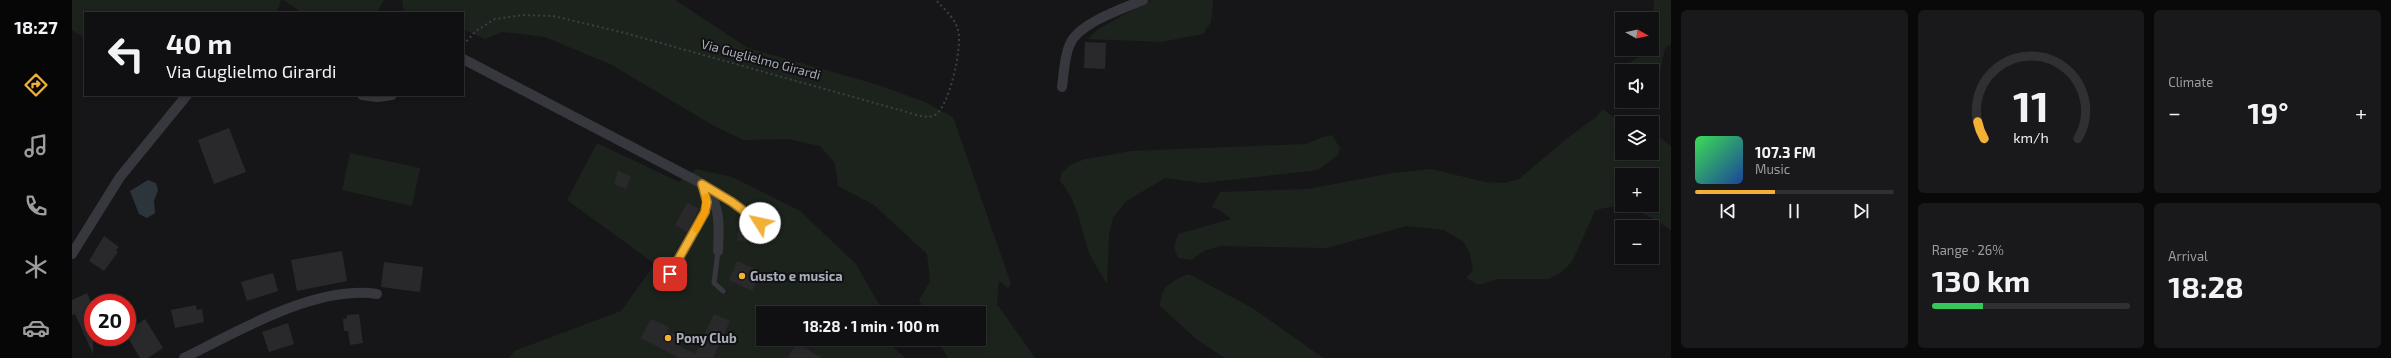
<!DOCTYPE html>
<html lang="en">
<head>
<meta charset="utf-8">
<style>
  :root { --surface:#101012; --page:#19191b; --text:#f1f3f6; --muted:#9c9d9f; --line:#303032; --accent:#f2b134 }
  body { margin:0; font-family:"Exo 2",sans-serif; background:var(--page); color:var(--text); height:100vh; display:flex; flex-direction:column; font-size:15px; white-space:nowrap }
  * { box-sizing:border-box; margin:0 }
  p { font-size:13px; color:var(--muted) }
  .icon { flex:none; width:22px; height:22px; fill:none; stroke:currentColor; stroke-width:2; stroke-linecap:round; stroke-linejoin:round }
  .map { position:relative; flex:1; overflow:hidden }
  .panel { display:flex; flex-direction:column; gap:10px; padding:10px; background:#09090a; width:720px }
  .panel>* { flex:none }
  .hud { position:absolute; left:12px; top:12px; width:380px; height:84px; border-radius:0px; box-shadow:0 2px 6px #0003,0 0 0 1px var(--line); background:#101012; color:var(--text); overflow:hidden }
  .needle { width:26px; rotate:98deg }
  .buttons { position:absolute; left:1543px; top:12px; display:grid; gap:8px }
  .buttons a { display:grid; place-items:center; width:44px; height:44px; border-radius:0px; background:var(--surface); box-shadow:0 2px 6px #0003,0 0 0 1px var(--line); font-size:20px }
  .speed { position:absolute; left:12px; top:294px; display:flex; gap:8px; font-size:20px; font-weight:700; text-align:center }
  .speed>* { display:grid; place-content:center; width:52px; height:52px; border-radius:50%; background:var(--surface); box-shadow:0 2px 6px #0003,0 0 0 1px var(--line); line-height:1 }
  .speed .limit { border:6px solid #d22; background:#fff; color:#111 }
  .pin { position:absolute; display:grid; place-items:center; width:34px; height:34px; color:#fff; margin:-17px; border-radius:8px; box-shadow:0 2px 6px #0006 }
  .me { position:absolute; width:44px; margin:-22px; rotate:305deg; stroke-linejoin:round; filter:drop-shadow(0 0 3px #0008) }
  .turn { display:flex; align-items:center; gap:14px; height:84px; padding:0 16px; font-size:18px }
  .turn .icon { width:52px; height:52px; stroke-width:2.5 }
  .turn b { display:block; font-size:28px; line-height:34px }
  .big { font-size:30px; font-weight:700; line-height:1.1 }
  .panel .card { flex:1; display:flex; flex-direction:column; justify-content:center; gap:6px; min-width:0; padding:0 14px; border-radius:6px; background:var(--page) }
  .panel .dial { align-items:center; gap:0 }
  .dial svg { height:104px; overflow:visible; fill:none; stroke:var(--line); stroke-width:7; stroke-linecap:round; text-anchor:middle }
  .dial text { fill:var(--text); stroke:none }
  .song { display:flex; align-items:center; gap:12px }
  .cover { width:48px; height:48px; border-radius:6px; background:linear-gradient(135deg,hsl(130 70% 55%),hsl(220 70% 35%)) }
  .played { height:4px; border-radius:2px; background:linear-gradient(90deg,var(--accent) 40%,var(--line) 40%) }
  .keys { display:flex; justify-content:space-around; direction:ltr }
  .heat { display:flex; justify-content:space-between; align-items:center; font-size:22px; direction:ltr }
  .charge { height:6px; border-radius:3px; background:linear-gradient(90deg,#34c759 26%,var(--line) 0) }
  .panel .tiles { flex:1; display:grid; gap:10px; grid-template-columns:repeat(3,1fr) }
  .card:first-child { grid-row:span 2 }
  .trip { position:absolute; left:684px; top:306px; width:230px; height:40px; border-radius:0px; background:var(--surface); box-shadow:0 2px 6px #0003,0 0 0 1px var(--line); font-weight:700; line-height:40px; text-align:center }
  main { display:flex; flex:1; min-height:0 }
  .menu { display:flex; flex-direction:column; width:72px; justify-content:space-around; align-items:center; background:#060607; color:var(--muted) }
  .menu .icon { width:28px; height:28px }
  .menu .active { color:var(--accent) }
  .menu b { font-size:18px; color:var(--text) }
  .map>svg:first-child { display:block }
  .green { fill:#1c231d; fill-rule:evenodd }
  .water { fill:#2c353c }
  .building { fill:#29292c }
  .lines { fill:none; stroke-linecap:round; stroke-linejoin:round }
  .path { stroke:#3d3f44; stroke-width:2; stroke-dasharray:2 3; stroke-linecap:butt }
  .lane { stroke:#37383d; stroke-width:5 }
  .street { stroke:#37383d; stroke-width:10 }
  .route-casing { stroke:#9d7322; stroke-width:10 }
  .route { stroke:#f2b134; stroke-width:7 }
  .slow { stroke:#f59e0b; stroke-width:7 }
  .poi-dot { fill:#f2b134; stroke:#111113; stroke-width:1.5 }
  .labels { text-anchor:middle; stroke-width:4; stroke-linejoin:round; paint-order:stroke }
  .street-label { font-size:13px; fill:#a8adb8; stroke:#111113 }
  .poi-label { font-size:13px; font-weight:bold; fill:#a8adb8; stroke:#111113; text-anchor:start }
</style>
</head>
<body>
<main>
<nav class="menu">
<b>18:27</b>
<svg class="icon active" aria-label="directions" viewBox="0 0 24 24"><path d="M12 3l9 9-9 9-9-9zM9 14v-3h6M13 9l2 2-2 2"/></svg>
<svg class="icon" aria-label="music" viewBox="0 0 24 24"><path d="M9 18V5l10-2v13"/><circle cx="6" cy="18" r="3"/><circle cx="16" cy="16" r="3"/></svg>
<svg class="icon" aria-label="phone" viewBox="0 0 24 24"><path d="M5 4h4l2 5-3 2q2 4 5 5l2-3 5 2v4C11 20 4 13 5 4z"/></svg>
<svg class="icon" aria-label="climate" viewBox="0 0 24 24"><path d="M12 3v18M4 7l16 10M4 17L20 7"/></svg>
<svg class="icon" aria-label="car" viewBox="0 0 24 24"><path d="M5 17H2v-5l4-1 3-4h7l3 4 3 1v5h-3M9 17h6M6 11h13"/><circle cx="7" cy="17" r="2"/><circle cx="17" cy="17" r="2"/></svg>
</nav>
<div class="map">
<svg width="1599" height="358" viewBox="0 0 1599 358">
  <rect width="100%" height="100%" fill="#161618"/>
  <path class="green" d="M0,0H209L205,13H13V38L0,30Z
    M211,0H312L304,13H231Z
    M330,0H603L676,48L803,84L853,102L881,117L939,284L936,288L927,281L925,304L963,358H876L864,339H907V313H853L847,300L858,281L855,254L802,205L766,186L763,163L748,146L716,139L672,140L642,126L540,65L473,37L431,32L413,39L391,29V13H332Z
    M1079,0H1141L1139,22L1131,34L1089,42L1016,39L1026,29Z
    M1582,0H1599V44L1593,48L1585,87L1580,92V71H1550V95L1544,87L1549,68L1572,54L1574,49H1580Z
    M1531,109L1550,124V153H1580V131L1599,146V230C1575,215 1553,199 1523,211L1500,262L1487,274L1476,279H1426L1406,285L1394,278L1401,270L1398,254L1392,242L1372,230L1335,226L1255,248L1148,246L1132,251L1119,260L1106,258L1102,248L1106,234L1159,219L1149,211L1140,207L1148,192L1236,189L1321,173L1359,169L1413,182L1433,183L1447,179L1493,140L1524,117ZM1550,175H1580V205H1550Z
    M1260,135L1268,148L1266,155L1246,170L1130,183L1093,178L1053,202L1041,218L1037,235L1035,284C1029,274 1021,263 1017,252C1009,228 1005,200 988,181L989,174L998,165L1013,159L1060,151L1234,144L1251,137Z
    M525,143L607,182L624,169L660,177L728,211L784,264L812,313H691V339H810L834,358H438L442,351L549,311L583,264L495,200Z
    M278,153L348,168L340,206L270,190Z
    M1117,274L1182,309L1251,358H1153L1124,339L1088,306C1089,285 1100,281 1117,274Z"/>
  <path class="water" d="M76,180L84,183L86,190L82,201L83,213L75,218L67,214L58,191Z"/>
  <path class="building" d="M1013,42L1034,43L1033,69L1012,68Z
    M157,128L174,172L142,184L126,140Z
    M546,171L559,176L554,189L542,184Z
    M615,203L627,209L615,232L603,225Z
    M668,221L679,223L675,242L665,240Z
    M32,236L47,247L44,250L46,252L32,271L17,261Z
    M270,251L275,281L225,291L219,260Z
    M665,261L683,269L679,278L685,281L680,291L657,280Z
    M312,262L351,267L348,292L309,287Z
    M201,273L206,291L175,301L169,282Z
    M15,293L21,306V354L3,314L0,315V300Z
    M124,305L125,310L130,309L132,322L103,328L99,310Z
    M287,314L291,343L278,345L276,331H272L271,319L275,318V315Z
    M642,314L658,321L641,358H607L569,338L579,319L597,327L595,331L610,338L607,346L623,354Z
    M73,319L91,348L76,358H68L55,336V331Z
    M216,323L222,344L197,352L190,332Z
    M724,343L750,358H716Z"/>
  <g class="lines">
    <path class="path" d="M391,45L404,31L423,19L451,15L481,16L553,33L824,109C834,111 851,119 861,116C877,111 891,45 886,30C883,18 872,9 864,0"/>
    <path class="lane" d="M636,188C653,197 692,222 702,237
      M646,251L642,283L651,291
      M597,274L633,212V192"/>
    <path class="street" d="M391,59L627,182C650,201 647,225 646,251
      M990,87C992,73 992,57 998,44C1007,23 1050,9 1071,0
      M290,95L305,97L320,95
      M0,254L48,177L115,95
      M112,358C166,331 244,285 305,294"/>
  </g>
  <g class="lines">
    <g class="route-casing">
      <path id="route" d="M598,274L633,212L635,202L630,184L660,202L688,223"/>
    </g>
    <use href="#route" class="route"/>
    <path class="slow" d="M624,229L633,212L634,197"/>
  </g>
  <g class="poi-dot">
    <circle cx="670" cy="276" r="4"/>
    <circle cx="596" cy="338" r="4"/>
  </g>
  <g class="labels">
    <g class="street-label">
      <text transform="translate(689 59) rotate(15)" y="5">Via Guglielmo Girardi</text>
    </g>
    <g class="poi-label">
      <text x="678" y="281">Gusto e musica</text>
      <text x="604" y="343">Pony Club</text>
    </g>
  </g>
</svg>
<div class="buttons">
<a><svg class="needle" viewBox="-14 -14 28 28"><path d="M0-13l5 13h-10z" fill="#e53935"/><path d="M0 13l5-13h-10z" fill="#9c9d9f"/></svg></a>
<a><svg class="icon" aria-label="sound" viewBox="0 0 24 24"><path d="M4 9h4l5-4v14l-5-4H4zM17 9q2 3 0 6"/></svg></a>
<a><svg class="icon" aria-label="layers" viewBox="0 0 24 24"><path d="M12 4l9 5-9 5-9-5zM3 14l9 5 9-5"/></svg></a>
<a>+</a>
<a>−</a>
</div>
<div class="speed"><div class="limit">20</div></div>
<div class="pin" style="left:598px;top:274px;background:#d93025"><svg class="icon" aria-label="arrive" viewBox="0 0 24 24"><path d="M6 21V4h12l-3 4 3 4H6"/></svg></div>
<svg class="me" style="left:688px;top:223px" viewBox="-20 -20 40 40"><circle r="19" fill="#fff"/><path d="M0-13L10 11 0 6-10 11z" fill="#f2b134"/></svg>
<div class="trip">18:28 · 1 min · 100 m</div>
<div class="hud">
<div class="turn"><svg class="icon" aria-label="left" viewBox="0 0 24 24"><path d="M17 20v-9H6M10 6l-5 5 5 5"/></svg><div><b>40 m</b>Via Guglielmo Girardi</div></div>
</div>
</div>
<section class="panel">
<div class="tiles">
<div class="card">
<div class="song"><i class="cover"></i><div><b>107.3 FM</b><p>Music</p></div></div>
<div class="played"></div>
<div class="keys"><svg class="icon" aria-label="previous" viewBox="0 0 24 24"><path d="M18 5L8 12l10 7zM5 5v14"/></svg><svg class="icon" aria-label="pause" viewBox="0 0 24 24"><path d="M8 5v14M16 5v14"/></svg><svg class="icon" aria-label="next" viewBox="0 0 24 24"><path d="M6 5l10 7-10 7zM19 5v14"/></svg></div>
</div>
<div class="card dial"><svg viewBox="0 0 100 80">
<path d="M14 69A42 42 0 1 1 86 69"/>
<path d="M14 69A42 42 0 0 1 9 56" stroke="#f2b134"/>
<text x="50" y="56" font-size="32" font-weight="700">11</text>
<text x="50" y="72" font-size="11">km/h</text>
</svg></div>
<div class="card"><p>Climate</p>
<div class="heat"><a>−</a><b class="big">19°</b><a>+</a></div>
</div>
<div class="card"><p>Range · 26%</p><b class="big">130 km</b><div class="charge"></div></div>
<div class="card"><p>Arrival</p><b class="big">18:28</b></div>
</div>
</section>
</main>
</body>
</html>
